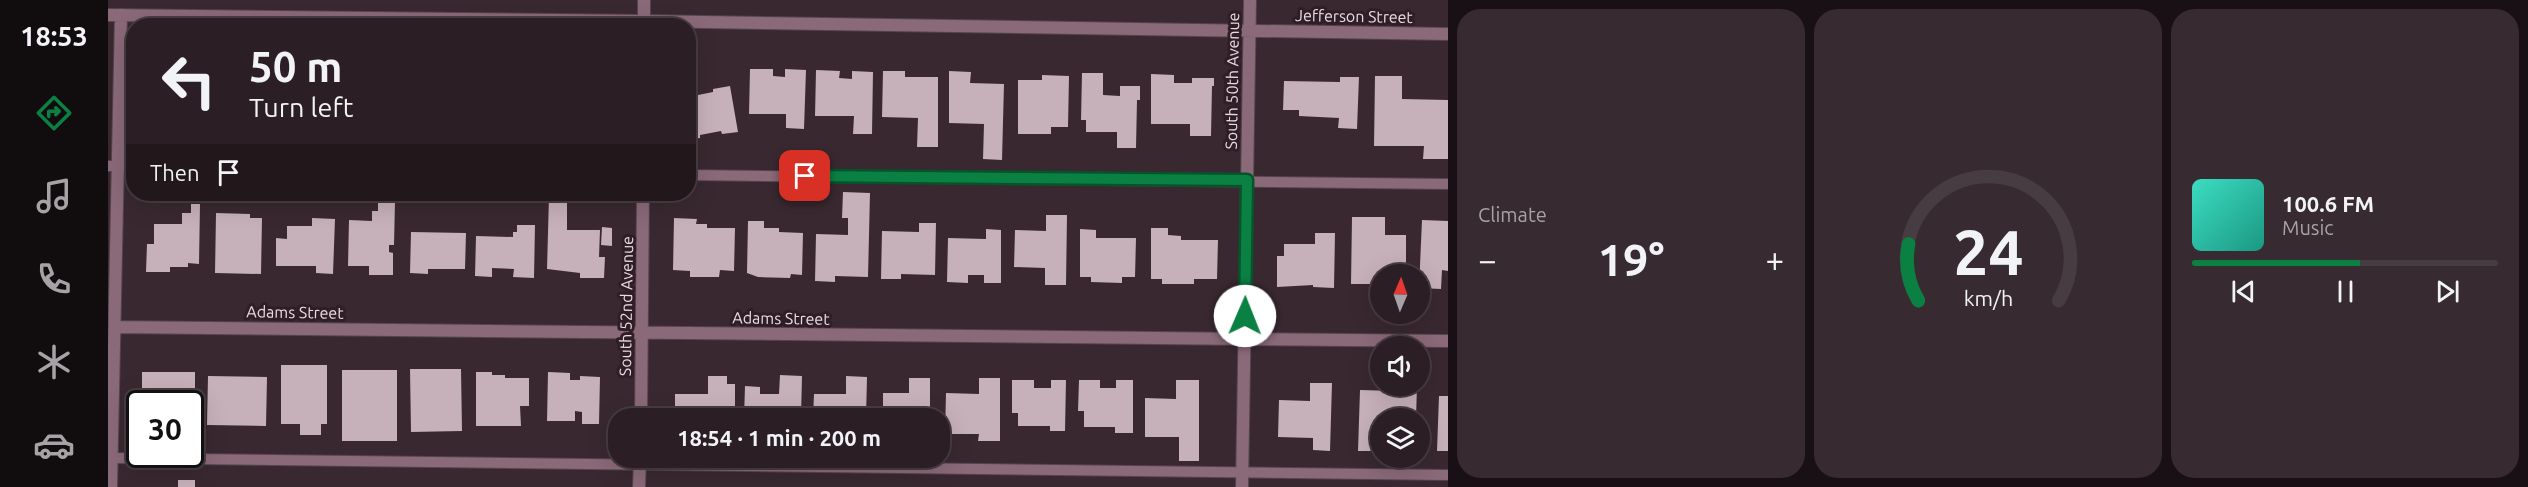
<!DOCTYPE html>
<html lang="en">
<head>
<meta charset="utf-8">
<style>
  :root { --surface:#2b1e24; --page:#372b31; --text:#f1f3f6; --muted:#a6a2a6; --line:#473c41; --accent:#0b8043 }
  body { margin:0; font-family:Ubuntu,sans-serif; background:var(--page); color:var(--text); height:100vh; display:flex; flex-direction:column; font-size:22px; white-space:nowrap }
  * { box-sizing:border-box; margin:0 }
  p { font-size:20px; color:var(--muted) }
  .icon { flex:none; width:33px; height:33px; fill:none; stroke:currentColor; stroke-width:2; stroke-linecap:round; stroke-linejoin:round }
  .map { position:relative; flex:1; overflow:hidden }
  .sheet { display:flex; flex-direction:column; gap:9px; padding:9px; background:#181014; width:1080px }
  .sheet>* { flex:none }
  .hud { position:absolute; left:18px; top:18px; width:570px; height:183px; border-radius:24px; box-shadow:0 6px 24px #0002,0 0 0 2px var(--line); background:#2b1e24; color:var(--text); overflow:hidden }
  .needle { width:39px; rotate:2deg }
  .buttons { position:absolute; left:1262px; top:264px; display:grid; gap:12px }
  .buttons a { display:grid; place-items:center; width:60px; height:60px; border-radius:50%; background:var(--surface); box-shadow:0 6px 24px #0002,0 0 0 2px var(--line); font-size:30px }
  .speed { position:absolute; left:18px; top:390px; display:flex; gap:12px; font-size:30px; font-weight:700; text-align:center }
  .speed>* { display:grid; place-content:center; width:78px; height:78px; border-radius:50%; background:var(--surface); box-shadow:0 6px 24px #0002,0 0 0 2px var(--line); line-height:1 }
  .speed .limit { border:3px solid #111; border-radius:9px; background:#fff; color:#111 }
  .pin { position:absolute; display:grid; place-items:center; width:51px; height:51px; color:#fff; margin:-26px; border-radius:12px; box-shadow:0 3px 9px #0006 }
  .me { position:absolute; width:66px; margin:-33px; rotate:1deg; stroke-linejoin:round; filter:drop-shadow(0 0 4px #0008) }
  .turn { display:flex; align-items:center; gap:21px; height:126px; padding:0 24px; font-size:27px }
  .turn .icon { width:78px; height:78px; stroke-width:2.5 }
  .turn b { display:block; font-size:42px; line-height:51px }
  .then { display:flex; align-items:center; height:57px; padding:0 24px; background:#0003; gap:12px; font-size:22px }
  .big { font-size:45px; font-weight:600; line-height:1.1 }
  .sheet .widget { flex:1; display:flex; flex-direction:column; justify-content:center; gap:9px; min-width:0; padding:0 21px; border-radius:24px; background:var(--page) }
  .sheet .dial { align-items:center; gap:0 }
  .dial svg { height:156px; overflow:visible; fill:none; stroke:var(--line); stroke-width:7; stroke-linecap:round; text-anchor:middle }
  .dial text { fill:var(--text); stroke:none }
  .song { display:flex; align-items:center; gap:18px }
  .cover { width:72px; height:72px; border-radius:9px; background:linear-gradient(135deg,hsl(170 70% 55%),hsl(170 70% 35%)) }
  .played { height:6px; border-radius:3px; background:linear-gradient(90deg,var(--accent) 55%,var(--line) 55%) }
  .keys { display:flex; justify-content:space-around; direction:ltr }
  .heat { display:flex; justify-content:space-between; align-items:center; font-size:33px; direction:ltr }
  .sheet .tiles { flex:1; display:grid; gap:9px; grid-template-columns:repeat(3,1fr) }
  .trip { position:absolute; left:500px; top:408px; width:342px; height:60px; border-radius:24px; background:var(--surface); box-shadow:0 6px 24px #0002,0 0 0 2px var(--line); font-weight:600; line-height:60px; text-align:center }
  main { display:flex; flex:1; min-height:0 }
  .menu { display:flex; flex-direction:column; width:108px; justify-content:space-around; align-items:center; background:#110c0e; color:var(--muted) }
  .menu .icon { width:42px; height:42px }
  .menu .selected { color:var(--accent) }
  .menu b { font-size:27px; color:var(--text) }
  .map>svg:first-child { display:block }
  .building { fill:#c6b0ba }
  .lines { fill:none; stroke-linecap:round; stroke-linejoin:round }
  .lane-casing { stroke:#55454c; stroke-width:12 }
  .street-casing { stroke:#55454c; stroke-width:14 }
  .lane { stroke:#8a6979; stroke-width:10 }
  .street { stroke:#8a6979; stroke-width:12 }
  .route-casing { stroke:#07532c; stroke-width:15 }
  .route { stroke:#0b8043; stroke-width:10 }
  .labels { text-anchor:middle; stroke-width:6; stroke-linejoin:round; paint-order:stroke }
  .street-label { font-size:16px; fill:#e8dce1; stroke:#2f1e26 }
</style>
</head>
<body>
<main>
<nav class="menu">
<b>18:53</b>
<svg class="icon selected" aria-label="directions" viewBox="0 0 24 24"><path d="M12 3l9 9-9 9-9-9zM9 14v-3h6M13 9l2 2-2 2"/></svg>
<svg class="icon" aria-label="music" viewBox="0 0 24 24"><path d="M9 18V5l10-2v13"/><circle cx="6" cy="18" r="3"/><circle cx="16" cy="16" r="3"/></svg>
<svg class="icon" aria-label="phone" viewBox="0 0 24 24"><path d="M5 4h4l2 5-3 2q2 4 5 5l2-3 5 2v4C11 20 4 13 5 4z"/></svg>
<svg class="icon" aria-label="climate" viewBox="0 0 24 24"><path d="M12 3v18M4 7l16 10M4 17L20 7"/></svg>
<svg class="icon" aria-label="car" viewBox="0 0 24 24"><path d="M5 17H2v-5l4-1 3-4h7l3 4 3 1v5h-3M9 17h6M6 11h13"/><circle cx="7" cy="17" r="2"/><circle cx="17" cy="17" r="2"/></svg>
</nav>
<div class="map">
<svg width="1340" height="487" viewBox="0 0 1340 487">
  <rect width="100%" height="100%" fill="#392830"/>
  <path class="building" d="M642,69H665V76L677,77V69L698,70L696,129L678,128V114H641Z
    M708,70L732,71L731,78L744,79V71L765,72L764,134H745L746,116H707Z
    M775,71H797V77H830V147H809L810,118L774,117Z
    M841,71L863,72L862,83L896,84L894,160L875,159L876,124L841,123Z
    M974,73H995V95L1012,96V86H1032V100H1029L1028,148H1009V132H978V120H973Z
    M1043,74L1066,75V83H1084V78H1106V86H1104L1103,136H1082V124H1043Z
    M934,75L961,76L960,127H943V134H910V80H934Z
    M1267,76H1294V99L1340,100V159H1315L1316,146H1266Z
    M1232,77H1251L1249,129L1230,128L1231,118L1191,116V110H1175L1176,81L1232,82Z
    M580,79L585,96L605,92V89L622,86L630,132L614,134L613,131L592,135V138L580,140Z
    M735,192L762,193L760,277L727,276V282L707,281L708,234L740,235V218H734Z
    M441,196L459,197V230H492L491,257H497L496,278H472V273L439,269Z
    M270,200L287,201L286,245H281V252L285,253V275H261V266H240L241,220L264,221V211H270Z
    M83,204H92L91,264L80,263V267H62V272H38L39,244H46V224H74V213H83Z
    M108,213L142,214V218H154L153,274L107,273Z
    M938,215H959L958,285H937V268L906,267L907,230L938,231Z
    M1244,217H1277V235H1298V274H1272V284H1243Z
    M204,218L227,219L225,274L208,273V266H168V238L179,239V226H204Z
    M566,218L589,219L588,224H599V228H627L626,271L612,270L611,277H582V271L565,270Z
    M1314,220L1340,221V271L1334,270L1333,289L1311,288Z
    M640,221H656V228H671V232L695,233L694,275L683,274L682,278L650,277L639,273Z
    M811,223H828L827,275L793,274V279H773L774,231L811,232Z
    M409,225H427L426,278L405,277L406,269L384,268V277L367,276L368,236L405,237V232H409Z
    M494,227L504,228V246L493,245Z
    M1043,228H1060V235L1073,236V240H1110L1109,279H1086V284H1054V279H1043Z
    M878,229L893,230V283H876V275H860V283L839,282L840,238L878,239Z
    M972,229L988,230V238H1028L1027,277H1014V283L983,282V277H972Z
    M303,232L358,233L357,269H320V274L302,273Z
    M1207,233H1227L1226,288L1205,287V285L1169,287V256H1176V244H1207Z
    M173,365H219V424H213V435H192V424H173Z
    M302,369H353L354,431L303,432Z
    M234,370H289V441H234Z
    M34,372H87V430H82V404H34Z
    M368,372H384V375H397V378H421V406H412L413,426H368Z
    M440,372L462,373V380H472V376L492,377L491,424H474V412L467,411V421H439Z
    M672,375L694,376L693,418H636L637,386L652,387V394H671Z
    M100,376L159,377L158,426L99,425Z
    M600,376H619V384H627V407H619V418H567V394H600Z
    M738,376L759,377L758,418H705L706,394H738Z
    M801,378H822V418H775V393H801Z
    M871,378H892V441H870L871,434H837L838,393L871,394Z
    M904,380H926V388H943V380H958L957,431H942V426H910V413H904Z
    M971,380H992V388H1008V380H1025V433H1007V427H976V411H970Z
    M1068,380H1091V461H1071V437H1037V398L1068,399Z
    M1202,383H1224L1222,451L1205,450V438L1170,437L1171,400L1202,401Z
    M1288,386H1309L1308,418H1272L1269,451H1250L1252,390L1287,391Z
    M1331,396H1340V451H1329Z
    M70,480H87V487H70Z"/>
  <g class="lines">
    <g class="lane-casing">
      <path id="lane" d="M0,166H26
        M580,175L1340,184
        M4,458L1340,475"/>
    </g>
    <g class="street-casing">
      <path id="street" d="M0,15L536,21L1340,34
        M536,26V0
        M7,327L1340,341
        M533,418L535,194
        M3,487L13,15
        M531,487L532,458
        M1134,487L1142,0"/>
    </g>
    <use href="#lane" class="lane"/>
    <use href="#street" class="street"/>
  </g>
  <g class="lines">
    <g class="route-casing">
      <path id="route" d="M697,176L1139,180L1137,316"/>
    </g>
    <use href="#route" class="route"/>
  </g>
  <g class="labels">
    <g class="street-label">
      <text transform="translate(1246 16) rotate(1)" y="6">Jefferson Street</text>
      <text transform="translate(1124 81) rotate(-89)" y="6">South 50th Avenue</text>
      <text transform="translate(518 306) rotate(-89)" y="6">South 52nd Avenue</text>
      <text transform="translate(187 312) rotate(1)" y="6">Adams Street</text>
      <text transform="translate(673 318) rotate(1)" y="6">Adams Street</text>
    </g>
  </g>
</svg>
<div class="buttons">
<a><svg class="needle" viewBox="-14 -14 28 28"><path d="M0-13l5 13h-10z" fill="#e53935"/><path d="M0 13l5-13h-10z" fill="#a6a2a6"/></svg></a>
<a><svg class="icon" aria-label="sound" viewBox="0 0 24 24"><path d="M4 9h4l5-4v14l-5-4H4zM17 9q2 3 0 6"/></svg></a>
<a><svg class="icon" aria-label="layers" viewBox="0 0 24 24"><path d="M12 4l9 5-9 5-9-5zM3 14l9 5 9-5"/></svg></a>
</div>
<div class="speed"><div class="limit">30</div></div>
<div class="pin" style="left:697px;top:176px;background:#d93025"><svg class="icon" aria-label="arrive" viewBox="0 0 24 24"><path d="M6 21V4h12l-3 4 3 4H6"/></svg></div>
<svg class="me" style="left:1137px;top:316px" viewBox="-20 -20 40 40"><circle r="19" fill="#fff"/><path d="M0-13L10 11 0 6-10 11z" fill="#0b8043"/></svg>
<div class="trip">18:54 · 1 min · 200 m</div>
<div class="hud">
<div class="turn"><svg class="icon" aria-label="left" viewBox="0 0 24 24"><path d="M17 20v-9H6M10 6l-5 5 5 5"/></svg><div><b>50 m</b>Turn left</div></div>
<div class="then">Then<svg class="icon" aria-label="arrive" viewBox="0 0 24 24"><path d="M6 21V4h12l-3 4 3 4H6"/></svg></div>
</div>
</div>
<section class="sheet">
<div class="tiles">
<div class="widget"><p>Climate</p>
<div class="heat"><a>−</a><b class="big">19°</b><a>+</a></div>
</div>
<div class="widget dial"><svg viewBox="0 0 100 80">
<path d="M14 69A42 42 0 1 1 86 69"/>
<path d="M14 69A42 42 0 0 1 9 40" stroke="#0b8043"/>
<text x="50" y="56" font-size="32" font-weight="700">24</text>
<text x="50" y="72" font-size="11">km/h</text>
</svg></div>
<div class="widget">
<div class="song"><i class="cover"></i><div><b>100.6 FM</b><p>Music</p></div></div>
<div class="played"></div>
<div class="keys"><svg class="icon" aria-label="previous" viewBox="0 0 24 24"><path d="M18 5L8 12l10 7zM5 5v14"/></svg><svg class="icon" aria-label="pause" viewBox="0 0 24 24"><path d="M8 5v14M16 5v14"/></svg><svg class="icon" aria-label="next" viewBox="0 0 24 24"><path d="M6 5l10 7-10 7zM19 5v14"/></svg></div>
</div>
</div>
</section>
</main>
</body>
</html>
